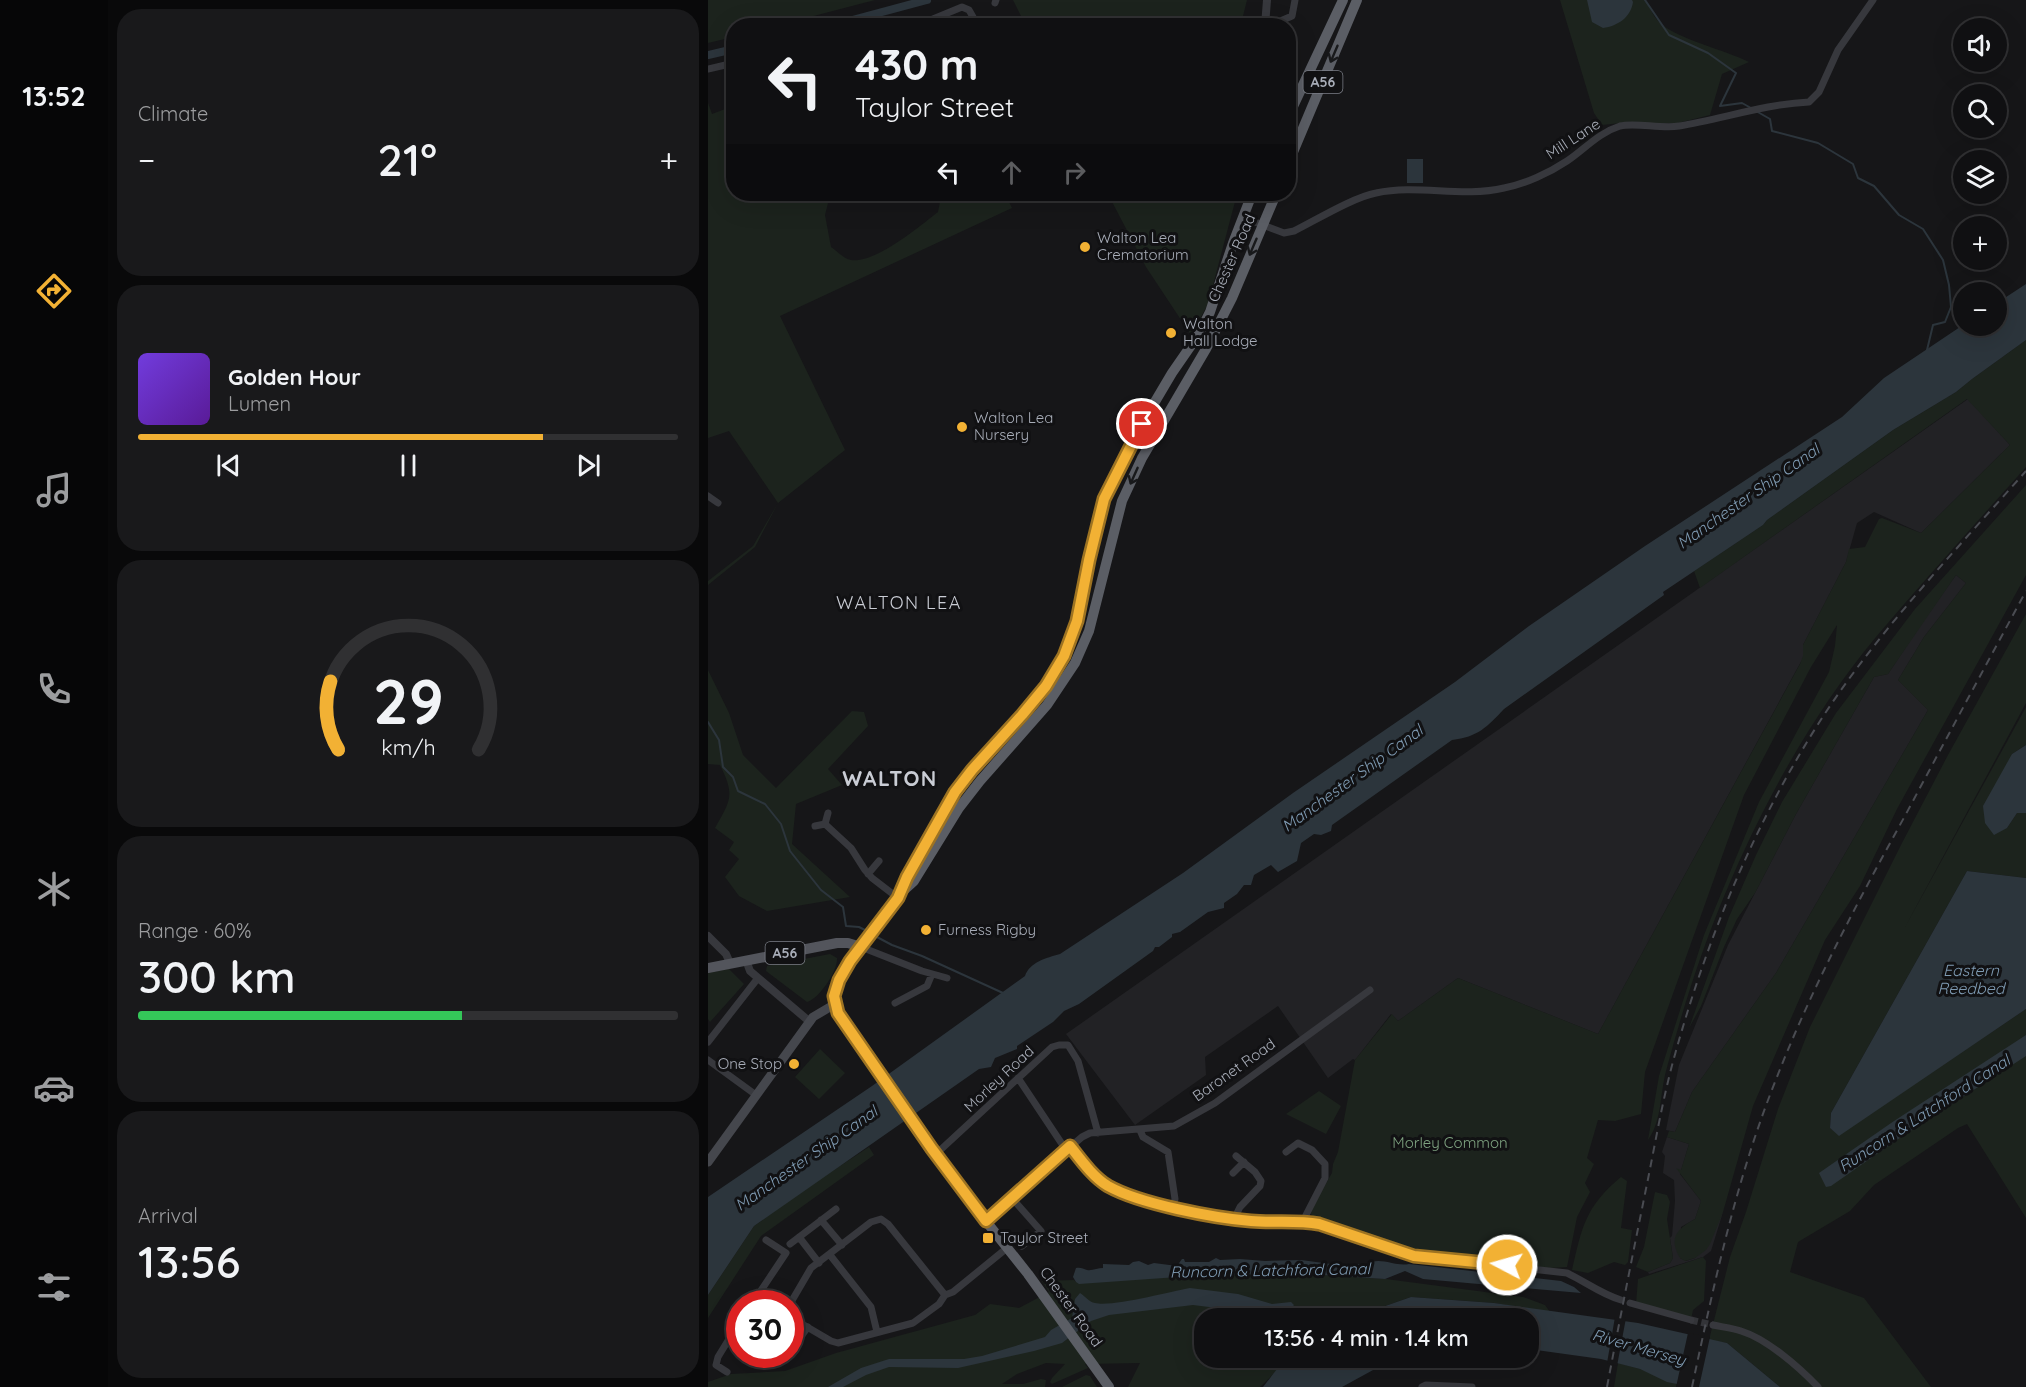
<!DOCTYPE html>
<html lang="en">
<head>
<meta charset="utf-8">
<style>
  :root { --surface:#101012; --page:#19191b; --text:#f1f3f6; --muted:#9c9d9f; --line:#303032; --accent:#f2b134 }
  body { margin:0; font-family:Quicksand,sans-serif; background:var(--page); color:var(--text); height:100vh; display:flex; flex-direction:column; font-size:22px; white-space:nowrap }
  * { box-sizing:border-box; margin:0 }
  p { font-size:20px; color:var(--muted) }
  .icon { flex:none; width:33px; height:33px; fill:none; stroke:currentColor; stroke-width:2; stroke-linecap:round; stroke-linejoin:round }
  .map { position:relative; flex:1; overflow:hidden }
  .details { display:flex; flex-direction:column; gap:9px; padding:9px; background:#09090a; width:600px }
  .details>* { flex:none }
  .guide { position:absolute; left:18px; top:18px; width:570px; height:183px; border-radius:24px; box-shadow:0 6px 24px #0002,0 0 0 2px var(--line); background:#101012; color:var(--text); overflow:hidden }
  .fabs { position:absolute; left:1245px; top:18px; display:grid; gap:12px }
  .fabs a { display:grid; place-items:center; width:54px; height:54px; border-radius:50%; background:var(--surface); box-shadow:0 6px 24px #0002,0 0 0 2px var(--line); font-size:30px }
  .speed { position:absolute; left:18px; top:1290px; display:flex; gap:12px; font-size:30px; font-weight:700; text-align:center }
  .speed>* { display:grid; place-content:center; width:78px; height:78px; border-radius:50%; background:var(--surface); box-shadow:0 6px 24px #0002,0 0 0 2px var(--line); line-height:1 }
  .speed .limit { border:9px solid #d22; background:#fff; color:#111 }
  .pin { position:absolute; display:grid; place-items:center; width:51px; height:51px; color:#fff; margin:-26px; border:3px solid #fff; border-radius:50%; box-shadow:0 2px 6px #0007 }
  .me { position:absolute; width:66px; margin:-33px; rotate:276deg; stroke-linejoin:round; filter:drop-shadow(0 0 4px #0008) }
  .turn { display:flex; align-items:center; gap:21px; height:126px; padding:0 30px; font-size:27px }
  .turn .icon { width:78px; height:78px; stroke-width:2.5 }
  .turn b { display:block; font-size:42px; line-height:51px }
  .lanes { display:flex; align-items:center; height:57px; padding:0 30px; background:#0003; justify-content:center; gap:30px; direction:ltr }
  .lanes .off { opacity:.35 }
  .big { font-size:45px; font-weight:600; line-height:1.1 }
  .details .tile { flex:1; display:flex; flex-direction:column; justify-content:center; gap:9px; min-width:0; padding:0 21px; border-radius:24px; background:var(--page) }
  .details .dial { align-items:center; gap:0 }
  .dial svg { height:156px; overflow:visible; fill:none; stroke:var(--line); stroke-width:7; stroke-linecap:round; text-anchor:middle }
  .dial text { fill:var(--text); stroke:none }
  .song { display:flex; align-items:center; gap:18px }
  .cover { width:72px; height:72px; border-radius:9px; background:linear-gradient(135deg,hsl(260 70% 55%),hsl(270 70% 35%)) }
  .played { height:6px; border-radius:3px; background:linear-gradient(90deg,var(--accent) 75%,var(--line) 75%) }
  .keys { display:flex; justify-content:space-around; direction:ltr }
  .heat { display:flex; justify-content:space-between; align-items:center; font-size:33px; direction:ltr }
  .charge { height:9px; border-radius:4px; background:linear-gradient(90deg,#34c759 60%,var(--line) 0) }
  .trip { position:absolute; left:486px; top:1308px; width:345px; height:60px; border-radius:24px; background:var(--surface); box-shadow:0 6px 24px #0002,0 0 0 2px var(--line); font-weight:600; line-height:60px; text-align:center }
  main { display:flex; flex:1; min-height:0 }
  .tab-bar { display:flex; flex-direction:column; width:108px; justify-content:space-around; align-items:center; background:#060607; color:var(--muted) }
  .tab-bar .icon { width:42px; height:42px }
  .tab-bar .active { color:var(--accent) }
  .tab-bar b { font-size:27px; color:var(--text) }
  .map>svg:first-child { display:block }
  .built { fill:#222225 }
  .green { fill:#1c231d }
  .water { fill:#2c353c }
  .pier { fill:#161618 }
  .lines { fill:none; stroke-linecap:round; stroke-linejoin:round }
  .stream { stroke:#2c353c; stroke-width:2 }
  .canal { stroke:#2c353c; stroke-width:8 }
  .minor-tunnel { stroke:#333438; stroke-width:7; stroke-dasharray:7 3.5; stroke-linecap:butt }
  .minor { stroke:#37383d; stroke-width:7 }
  .tertiary { stroke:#37383d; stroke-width:8 }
  .secondary { stroke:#45474d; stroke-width:9 }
  .primary { stroke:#53555c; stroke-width:10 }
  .trunk { stroke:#5b5e65; stroke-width:10 }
  .rail { stroke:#4a4c52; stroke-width:2; stroke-dasharray:8 6; stroke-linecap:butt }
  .oneway { stroke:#18191b }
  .route-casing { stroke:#9d7322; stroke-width:15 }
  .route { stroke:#f2b134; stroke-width:10 }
  .poi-dot { fill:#f2b134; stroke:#111113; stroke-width:2 }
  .labels { text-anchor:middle; stroke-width:6; stroke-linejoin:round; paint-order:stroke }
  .shield { fill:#111113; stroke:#7b7e86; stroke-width:1.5 }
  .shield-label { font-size:14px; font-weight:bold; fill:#a8adb8 }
  .street-label { font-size:15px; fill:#a8adb8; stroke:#111113 }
  .poi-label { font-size:15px; fill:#a8adb8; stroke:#111113; text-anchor:start }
  .park-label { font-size:15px; fill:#7fa381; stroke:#111113 }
  .water-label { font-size:16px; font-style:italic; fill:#7f9bb3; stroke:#111113 }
  .quarter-label { font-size:18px; letter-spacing:1.5px; fill:#c9ccd4; stroke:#111113 }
  .district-label { font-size:21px; font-weight:bold; letter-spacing:1.5px; fill:#c9ccd4; stroke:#111113 }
</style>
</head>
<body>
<main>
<nav class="tab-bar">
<b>13:52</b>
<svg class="icon active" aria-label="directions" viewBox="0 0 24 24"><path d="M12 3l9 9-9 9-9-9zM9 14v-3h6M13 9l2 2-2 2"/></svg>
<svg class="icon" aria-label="music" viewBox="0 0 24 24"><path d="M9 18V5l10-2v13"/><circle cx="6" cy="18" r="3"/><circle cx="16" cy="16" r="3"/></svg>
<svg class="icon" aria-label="phone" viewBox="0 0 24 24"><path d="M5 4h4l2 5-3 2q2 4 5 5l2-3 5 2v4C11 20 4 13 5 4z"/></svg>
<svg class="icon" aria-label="climate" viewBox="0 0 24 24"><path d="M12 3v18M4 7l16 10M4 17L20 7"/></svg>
<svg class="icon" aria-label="car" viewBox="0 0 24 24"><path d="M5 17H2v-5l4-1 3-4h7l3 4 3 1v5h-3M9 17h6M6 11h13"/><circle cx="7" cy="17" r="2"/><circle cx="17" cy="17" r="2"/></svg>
<svg class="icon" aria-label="filters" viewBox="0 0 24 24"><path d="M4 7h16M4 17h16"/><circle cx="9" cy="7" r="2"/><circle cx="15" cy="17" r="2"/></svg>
</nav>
<section class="details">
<div class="tile"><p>Climate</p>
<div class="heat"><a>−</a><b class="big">21°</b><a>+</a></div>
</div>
<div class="tile">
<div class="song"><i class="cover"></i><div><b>Golden Hour</b><p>Lumen</p></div></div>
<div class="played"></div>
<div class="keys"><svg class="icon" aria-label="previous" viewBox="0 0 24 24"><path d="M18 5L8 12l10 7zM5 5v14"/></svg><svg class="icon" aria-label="pause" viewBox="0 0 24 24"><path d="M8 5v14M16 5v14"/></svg><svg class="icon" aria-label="next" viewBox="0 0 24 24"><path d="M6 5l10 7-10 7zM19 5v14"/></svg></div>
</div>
<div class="tile dial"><svg viewBox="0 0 100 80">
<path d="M14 69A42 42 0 1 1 86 69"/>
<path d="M14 69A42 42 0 0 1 10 34" stroke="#f2b134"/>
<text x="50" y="56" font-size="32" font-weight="700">29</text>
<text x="50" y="72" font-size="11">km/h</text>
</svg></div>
<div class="tile"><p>Range · 60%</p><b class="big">300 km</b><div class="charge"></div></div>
<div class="tile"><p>Arrival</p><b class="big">13:56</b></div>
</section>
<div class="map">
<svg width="1318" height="1387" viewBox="0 0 1318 1387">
  <rect width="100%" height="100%" fill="#161618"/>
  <path class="built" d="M1260,399L1302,445L1213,533L1166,512L1149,523L1138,562L1095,645V658L890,1034L750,978L690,1021L683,1014L647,1060L645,1059L620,1078L570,1006L497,1057L498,1075L427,1125L358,1034Z
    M1248,575L1258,583L1216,637L1190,680L1220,710L1068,973L984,1092L967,1132L958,1130L971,1065L1020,945L1088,814L1166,677L1180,674L1214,623Z
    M959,1137L981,1144L972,1174L993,1201L987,1219L973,1227L972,1258L978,1261L987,1258L1015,1212L1003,1251L995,1257L941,1274L940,1272L962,1263L965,1258L962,1238L964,1236L967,1201L966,1180L955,1173L957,1156L954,1152Z"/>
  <path class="green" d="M0,0H167L71,25L26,26L25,37L0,43Z
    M305,0H539L535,16L536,25L318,26Z
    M852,0H938C942,8 946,18 953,24C973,40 1017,50 1041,62L1014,74L1002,115L970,123H913L894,125L886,113Z
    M0,103L4,114L25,106L26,194H119L121,199L117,215L123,247C129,251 136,259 143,260C167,264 212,226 230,212L233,196L237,194H297L304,208L72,316L137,450L70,503L47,547L0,585V581L45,546L70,503L21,431L0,438Z
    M400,194H529L500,304L483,335L438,267Z
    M1318,340V467C1268,523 1217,579 1168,637C1105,713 1055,803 1017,894C993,951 974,1011 958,1071C952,1093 954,1121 940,1140L951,1076L996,935L1051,802L1121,672L1127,646L1129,625L1103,667L1036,795L937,1072L933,1114L907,1121L890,1120L879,1158L886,1164L877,1183L882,1192L869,1217L859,1267L842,1268L706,1256L606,1218L602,1213L603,1209L624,1173L625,1164L630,1152L647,1060L684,1014L690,1021L750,978L890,1034L1092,664L1095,656V645L1138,562L1141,549L1157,547L1171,519L1174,518L1213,533L1302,445L1259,399L992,588L986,571L1055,525L1059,520L1185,430L1248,392L1264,379Z
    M1318,485V575L1189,809L1152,886L1117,940L1045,1106L1015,1212L1002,1244L998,1250L987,1258L977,1261L972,1258C960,1238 969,1229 987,1219L993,1201L968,1168L973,1170L981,1144L959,1137L961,1131L967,1132L984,1092L1068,973L1220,710L1190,680L1216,637L1258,583L1248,575L1180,674L1166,677L1088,814L1047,893L1029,919L1016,947L993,1006L981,1028L1021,917L1048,855L1074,802L1128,713L1207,609Z
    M1318,614V703L1196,929L1318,707V745L1304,754L1299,828L1309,813H1318V878L1259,871L1123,1113L1122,1128L1131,1135L1318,1009V1218L1259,1124L1250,1128L1166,1185L1142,1211L1090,1242L1082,1272L1156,1298L1223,1387H1072L1019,1343L1001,1340L1022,1257L1038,1212L1070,1109L1102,1027L1194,843L1240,755Z
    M0,670L21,713L35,755L68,788L144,711L156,712L160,726L120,769L134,785L88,804L84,844L142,897L59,911L31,896L17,877L31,859L21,850L26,842L7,828C23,800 27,795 12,765L0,764Z
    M122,954L129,958C130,971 111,999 99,1002L58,971L59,966Z
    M21,969L36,984L2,1022L0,1019V973Z
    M112,1049L137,1073L111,1099L87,1077Z
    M611,1091L633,1106L618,1134L578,1114Z
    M161,1147L166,1155L53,1236L0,1318V1295L46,1226L112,1179Z
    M913,1177L919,1181L913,1228L924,1230L920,1262L917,1265L906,1262L880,1273L864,1270C874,1227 877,1207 913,1177Z
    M947,1192L959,1195L962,1202L959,1219L965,1258L962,1263L940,1272L928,1267L936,1247Z
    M995,1257L998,1261L996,1301L985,1310L983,1320L928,1304L930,1279Z
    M536,1273L593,1274L595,1275L599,1274L678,1279L815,1297L837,1305L842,1312L786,1303L703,1297L643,1318H496V1358H582L552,1387H420L432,1363L377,1364L380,1368L344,1384L342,1382L344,1378L357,1364L338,1363L309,1374L294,1384H315L333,1379L338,1380L337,1387H0V1382L23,1374L77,1371L128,1353L267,1315L282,1304L311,1308L341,1292L334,1281L366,1280L368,1282Z
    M910,1363L932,1369L969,1384L968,1387H906Z
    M378,1375L382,1376L389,1387H354Z"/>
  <path class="water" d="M879,0H924L925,2C923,17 910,26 895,28L884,22Z
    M699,159H715V183H699Z
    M1318,284V340L1264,379L1248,392L1185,430L1059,520L1055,525L955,592L956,595L796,709C779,727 770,737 744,740L624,825L623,831L613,835L606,834L593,843L589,861L570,872L563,865L546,875L543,885H536L529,894L516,903V908L500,912L472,932L464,934V937L451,947H447L445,951L371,1004L356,1011L345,1022L309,1046V1049L287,1058L283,1067L271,1069L46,1226L0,1295V1197L164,1086L317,976C322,962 338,958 352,954L475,873L585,793L747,682L821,626L937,546L1134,417L1176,378L1255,325L1288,326L1289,303Z
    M1318,745V813H1309L1299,828L1286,835L1277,823L1275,806L1304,754Z
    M1259,871L1318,878V1009L1131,1136L1122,1128L1123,1113Z
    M1318,1035V1056L1196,1135L1123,1186L1118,1187L1111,1173L1186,1121Z
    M508,1258L512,1260L532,1259L557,1261L593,1260L623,1264H659C672,1256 687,1267 701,1264L853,1281L866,1287L873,1293L715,1279L697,1271L677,1279L599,1274L595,1275L593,1274L498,1275L371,1284L368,1282L365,1277L368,1268C373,1267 375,1269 379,1270C384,1271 390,1268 395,1268V1264L421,1265L425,1262L431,1261L440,1265L446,1263L469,1266L474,1259H476L477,1262H501Z
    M482,1288L530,1294L564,1304L583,1302L586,1305L581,1311L558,1316L557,1318H529L522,1312L509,1308L485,1305L401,1315L383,1321L354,1343L326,1351L250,1368L181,1367L158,1375L135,1387H120L153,1368L181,1359H256L274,1356L337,1337L343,1330L364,1318L367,1299L372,1293C377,1296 381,1302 387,1303C405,1307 460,1292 482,1288Z
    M703,1297L786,1303L930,1323L1019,1343L1072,1387H984L959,1382L932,1369L893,1359L821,1349L820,1318H643Z
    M582,1358H687L634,1387H555L569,1369Z"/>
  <path class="pier" d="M907,1317L918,1318L909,1366L899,1363Z
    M980,1333L1002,1337L991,1387H968Z"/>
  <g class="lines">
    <path class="stream" d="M937,0L961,35L1000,53L1028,73L1012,106L1034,103L1043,108
      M1048,111L1062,119L1064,131L1110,143L1145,164L1150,178L1166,186L1191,215L1215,229L1235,260L1241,285L1243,307L1237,322L1225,325L1219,350
      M0,722L11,740L15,767L25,777L30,791L57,804L73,824L82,851L113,890L135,907L138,926L151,927L159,931
      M167,936L184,945L214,956L295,993"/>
    <path class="canal" d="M122,26L219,0
      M0,55L26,49"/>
    <path class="minor-tunnel" d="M983,1320L1005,1325"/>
    <path class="minor" d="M287,3L288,0
      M208,26L254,7L261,10L265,17
      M561,26L584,16L587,0
      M0,69L26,63
      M534,217L576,233L586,231C608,220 646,197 668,193C710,184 754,198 796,188C817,184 841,173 859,161C877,149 890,133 912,126C927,122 953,129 971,126C1014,119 1057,104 1101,102L1111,92L1130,50L1165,0
      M0,496L10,503
      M117,824L143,848L157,870L164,878L190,898
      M107,826L117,824L120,813
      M160,874L171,861
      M153,947L214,971L239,978
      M187,1003L219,986L224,974
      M0,1042L50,978
      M0,1060L48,1095
      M310,1078L358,1150
      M432,1130L435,1137L460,1152L467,1199L465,1207
      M362,1146C373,1160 385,1177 400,1186C432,1204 506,1218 543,1221C566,1223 588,1220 611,1224L706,1256L859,1273C878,1282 893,1294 913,1300
      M578,1152L590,1143L604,1150L617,1164V1178L598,1215L597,1221
      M228,1154L344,1047L351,1045H360L370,1061L390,1133
      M525,1173L536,1162
      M303,1197L333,1231L314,1246
      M526,1219L532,1207L552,1186L553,1181L547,1172L528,1156
      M113,1220L134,1245
      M277,1220L374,1137L382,1133L466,1126L507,1103L662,990
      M91,1237L111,1263
      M82,1244L128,1209
      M122,1255L163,1307L169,1332
      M922,1303L983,1320
      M44,1304L78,1253L58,1240
      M82,1304L103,1268L163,1222L173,1219L180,1224L237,1295
      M82,1317L123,1341L130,1343L205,1323L231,1304L237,1295L245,1292L299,1248
      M1005,1325C1014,1327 1024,1328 1033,1331C1059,1339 1091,1367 1110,1387
      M82,1347L89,1342L100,1327
      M19,1372L8,1365L10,1357L32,1321
      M714,1387L718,1385L764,1387"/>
    <path class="tertiary" d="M557,26L559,0
      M0,936L18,954L22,963
      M38,960L42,971L102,1022"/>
    <path class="secondary" d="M0,1162L105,1017L127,1004"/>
    <path class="primary" d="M0,968L129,943H140L153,947"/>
    <path class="trunk" d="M580,117L635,0
      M580,164L649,0
      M195,891L206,881L251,808L272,781L339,705L367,663L381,631L414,501L434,458L498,349L524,298L568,194
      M401,1387L320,1274L262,1201L169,1070L130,1013L126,1000L127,989L142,961L194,891L199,877L212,853L247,792L264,770L314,715L338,686L356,655L370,621L381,560L396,499L422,444L464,373L491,334L502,312L525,243L544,194"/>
    <path class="rail" d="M899,1387C912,1318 926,1248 940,1179C948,1139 955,1098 966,1058C999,938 1047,822 1114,718C1172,629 1247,551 1318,471
      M984,1387C1006,1284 1028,1180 1067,1082C1103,989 1150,901 1198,814C1238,739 1278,665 1318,591"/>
  </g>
  <defs><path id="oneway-shaft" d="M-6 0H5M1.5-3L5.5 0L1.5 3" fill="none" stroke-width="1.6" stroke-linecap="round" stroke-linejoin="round" transform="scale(1.5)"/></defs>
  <g class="oneway">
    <use href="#oneway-shaft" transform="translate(626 54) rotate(113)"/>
    <use href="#oneway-shaft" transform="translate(545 247) rotate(113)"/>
    <use href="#oneway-shaft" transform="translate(426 476) rotate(114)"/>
  </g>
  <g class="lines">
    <g class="route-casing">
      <path id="route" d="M434,424L396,499L381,560L369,621L356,656L338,686L314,715L264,770L247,792L199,877L190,898L142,961L131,980L126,996L130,1013L224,1149L278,1221L362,1146C373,1160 385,1177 400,1186C432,1204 506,1218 543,1221C566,1223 589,1220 611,1224L706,1256L799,1265"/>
    </g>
    <use href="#route" class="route"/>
  </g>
  <g class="poi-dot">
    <circle cx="377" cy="247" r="6"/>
    <circle cx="463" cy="333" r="6"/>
    <circle cx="254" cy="427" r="6"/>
    <circle cx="218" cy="930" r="6"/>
    <circle cx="86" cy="1064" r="6"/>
    <rect x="274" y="1232" width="12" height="12" rx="3"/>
  </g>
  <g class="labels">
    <g class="shield">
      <rect x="595.5" y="71" width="39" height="22" rx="4.5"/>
      <rect x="57.5" y="942" width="39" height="22" rx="4.5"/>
    </g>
    <g class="shield-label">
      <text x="615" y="87">A56</text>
      <text x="77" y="958">A56</text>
    </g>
    <g class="street-label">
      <text transform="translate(865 139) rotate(-33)" y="5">Mill Lane</text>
      <text transform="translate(524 258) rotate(-66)" y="5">Chester Road</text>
      <text transform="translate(526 1070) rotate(-35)" y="5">Baronet Road</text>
      <text transform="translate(291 1079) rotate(-43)" y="5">Morley Road</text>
      <text transform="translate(363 1307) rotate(54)" y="5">Chester Road</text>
    </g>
    <g class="poi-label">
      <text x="389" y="243">Walton Lea<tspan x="389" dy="17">Crematorium</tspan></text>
      <text x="475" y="329">Walton<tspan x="475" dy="17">Hall Lodge</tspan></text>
      <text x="266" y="423">Walton Lea<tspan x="266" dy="17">Nursery</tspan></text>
      <text x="230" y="935">Furness Rigby</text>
      <text x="74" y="1069" text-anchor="end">One Stop</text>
      <text x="292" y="1243">Taylor Street</text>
    </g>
    <g class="park-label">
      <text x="742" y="1148">Morley Common</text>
    </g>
    <g class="water-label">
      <text transform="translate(1040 496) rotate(-35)" y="6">Manchester Ship Canal</text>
      <text transform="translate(644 778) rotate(-36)" y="6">Manchester Ship Canal</text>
      <text x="1263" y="976">Eastern<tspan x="1263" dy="18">Reedbed</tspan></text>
      <text transform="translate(1216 1113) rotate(-33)" y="6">Runcorn &amp; Latchford Canal</text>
      <text transform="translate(98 1158) rotate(-35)" y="6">Manchester Ship Canal</text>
      <text transform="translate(562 1270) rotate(-1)" y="6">Runcorn &amp; Latchford Canal</text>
      <text transform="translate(931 1347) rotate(16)" y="6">River Mersey</text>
    </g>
    <g class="quarter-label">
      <text x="191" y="609">WALTON LEA</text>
    </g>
    <g class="district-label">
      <text x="182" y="786">WALTON</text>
    </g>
  </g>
</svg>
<div class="fabs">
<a><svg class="icon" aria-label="sound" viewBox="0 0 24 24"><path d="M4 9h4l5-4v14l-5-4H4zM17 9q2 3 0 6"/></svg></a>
<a><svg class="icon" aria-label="search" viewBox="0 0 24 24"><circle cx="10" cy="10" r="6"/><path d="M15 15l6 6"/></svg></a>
<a><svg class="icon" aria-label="layers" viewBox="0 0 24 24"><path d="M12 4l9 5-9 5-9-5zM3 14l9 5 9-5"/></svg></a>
<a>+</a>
<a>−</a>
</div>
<div class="speed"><div class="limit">30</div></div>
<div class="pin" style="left:434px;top:424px;background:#d93025"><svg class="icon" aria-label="arrive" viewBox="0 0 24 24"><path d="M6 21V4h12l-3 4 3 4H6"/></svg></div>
<svg class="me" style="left:799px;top:1265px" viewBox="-20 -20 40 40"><circle r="17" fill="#f2b134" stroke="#fff" stroke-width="3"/><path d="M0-11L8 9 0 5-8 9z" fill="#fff"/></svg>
<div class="trip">13:56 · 4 min · 1.4 km</div>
<div class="guide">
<div class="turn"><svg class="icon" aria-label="left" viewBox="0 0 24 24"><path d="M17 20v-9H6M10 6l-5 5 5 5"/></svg><div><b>430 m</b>Taylor Street</div></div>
<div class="lanes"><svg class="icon" aria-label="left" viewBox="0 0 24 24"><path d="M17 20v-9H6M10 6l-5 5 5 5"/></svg><svg class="icon off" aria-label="ahead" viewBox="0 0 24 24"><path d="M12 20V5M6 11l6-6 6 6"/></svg><svg class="icon off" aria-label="right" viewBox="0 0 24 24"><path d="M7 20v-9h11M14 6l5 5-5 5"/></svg></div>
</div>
</div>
</main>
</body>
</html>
